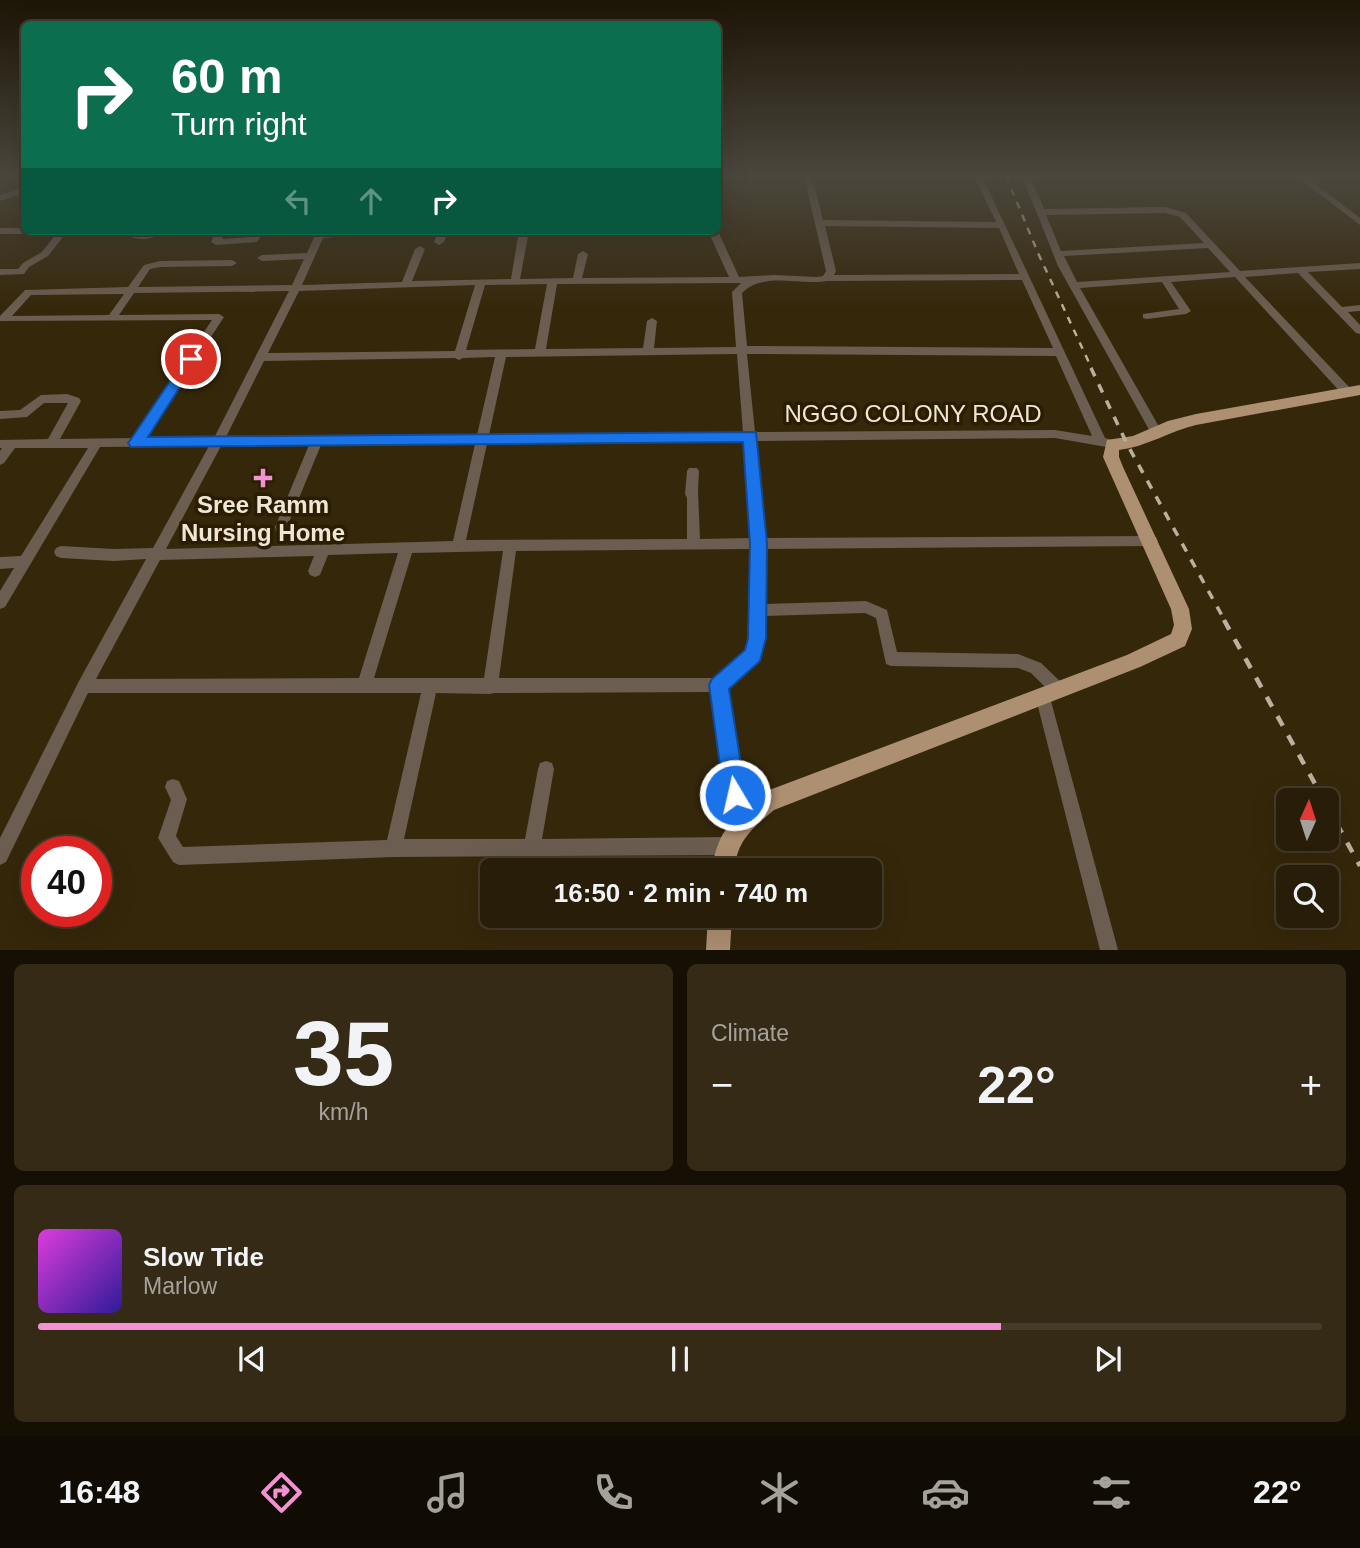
<!DOCTYPE html>
<html lang="en">
<head>
<meta charset="utf-8">
<style>
  :root { --surface:#281d08; --page:#342a16; --text:#f1f3f6; --muted:#a5a29c; --line:#443b29; --accent:#f491d3 }
  body { margin:0; font-family:Helvetica,sans-serif; background:var(--page); color:var(--text); height:100vh; display:flex; flex-direction:column; font-size:26px; white-space:nowrap }
  * { box-sizing:border-box; margin:0 }
  p { font-size:23px; color:var(--muted) }
  .icon { flex:none; width:38px; height:38px; fill:none; stroke:currentColor; stroke-width:2; stroke-linecap:round; stroke-linejoin:round }
  .map { position:relative; height:950px; overflow:hidden }
  .details { display:flex; flex-direction:column; gap:14px; padding:14px; background:#161004; flex:1 }
  .details>* { flex:none }
  .hud { position:absolute; left:21px; top:21px; width:700px; height:214px; border-radius:10px; box-shadow:0 7px 28px #0002,0 0 0 2px var(--line); background:#0b6e4f; color:#fff; overflow:hidden }
  .needle { width:46px; rotate:3deg }
  .fabs { position:absolute; left:1276px; top:788px; display:grid; gap:14px }
  .fabs a { display:grid; place-items:center; width:63px; height:63px; border-radius:10px; background:var(--surface); box-shadow:0 7px 28px #0002,0 0 0 2px var(--line); font-size:35px }
  .speed { position:absolute; left:21px; top:836px; display:flex; gap:14px; font-size:35px; font-weight:700; text-align:center }
  .speed>* { display:grid; place-content:center; width:91px; height:91px; border-radius:50%; background:var(--surface); box-shadow:0 7px 28px #0002,0 0 0 2px var(--line); line-height:1 }
  .speed .limit { border:10px solid #d22; background:#fff; color:#111 }
  .pin { position:absolute; display:grid; place-items:center; width:60px; height:60px; color:#fff; margin:-30px; border:4px solid #fff; border-radius:50%; box-shadow:0 2px 7px #0007 }
  .me { position:absolute; width:77px; margin:-38px; rotate:351deg; stroke-linejoin:round; filter:drop-shadow(0 0 5px #0008) }
  .turn { display:flex; align-items:center; gap:24px; height:147px; padding:0 35px; font-size:32px }
  .turn .icon { width:91px; height:91px; stroke-width:2.5 }
  .turn b { display:block; font-size:49px; line-height:60px }
  .lanes { display:flex; align-items:center; height:66px; padding:0 35px; background:#0003; justify-content:center; gap:35px; direction:ltr }
  .lanes .off { opacity:.35 }
  .big { font-size:52px; font-weight:700; line-height:1.1 }
  .details .widget { flex:1; display:flex; flex-direction:column; justify-content:center; gap:10px; min-width:0; padding:0 24px; border-radius:10px; background:var(--page) }
  .details .dial { align-items:center; gap:0 }
  .dial b { font-size:91px; line-height:1 }
  .song { display:flex; align-items:center; gap:21px }
  .cover { width:84px; height:84px; border-radius:10px; background:linear-gradient(135deg,hsl(300 70% 55%),hsl(250 70% 35%)) }
  .played { height:7px; border-radius:4px; background:linear-gradient(90deg,var(--accent) 75%,var(--line) 75%) }
  .keys { display:flex; justify-content:space-around; direction:ltr }
  .heat { display:flex; justify-content:space-between; align-items:center; font-size:38px; direction:ltr }
  .details .tiles { flex:1; display:grid; gap:14px; grid-template-columns:1fr 1fr }
  .widget:last-child { grid-column:span 2 }
  .trip { position:absolute; left:480px; top:858px; width:402px; height:70px; border-radius:10px; background:var(--surface); box-shadow:0 7px 28px #0002,0 0 0 2px var(--line); font-weight:700; line-height:70px; text-align:center }
  .tabs { display:flex; height:112px; justify-content:space-around; align-items:center; background:#100c03; color:var(--muted) }
  .tabs .icon { width:49px; height:49px }
  .tabs .active { color:var(--accent) }
  .tabs b { font-size:32px; color:var(--text) }
  .map>svg:first-child { display:block }
  .lines { fill:none; stroke-linecap:round; stroke-linejoin:round }
  .minor { fill:#6b5d4f; fill-rule:evenodd }
  .major { fill:#ad8f71; fill-rule:evenodd }
  .rail-far2 { stroke:#bbb09d; stroke-width:2.5; stroke-dasharray:7 7; stroke-linecap:butt }
  .rail-far1 { stroke:#bbb09d; stroke-width:3.5; stroke-dasharray:9 9; stroke-linecap:butt }
  .rail { stroke:#bbb09d; stroke-width:4.5; stroke-dasharray:11 11; stroke-linecap:butt }
  .route { fill:#1a73e8; stroke:#114b97; stroke-width:2 }
  .poi-dot { fill:#f491d3; stroke:#2b1d02; stroke-width:2.5 }
  .labels { text-anchor:middle; stroke-width:7; stroke-linejoin:round; paint-order:stroke }
  .street-label { font-size:24px; fill:#efe6d6; stroke:#2b1d02 }
  .poi-label { font-size:24px; font-weight:bold; fill:#efe6d6; stroke:#2b1d02 }
</style>
</head>
<body>
<div class="map">
<svg width="1360" height="950" viewBox="0 0 1360 950">
  <rect width="100%" height="100%" fill="#35270a"/>
  <g class="lines">
    <path class="minor" d="M718,176H743L739,178H718Z
      M804,176H812L823,220L996,222L974,176H982L1105,438L1116,441L1118,444L1112,448L1055,438L755,441L764,538L1151,536L1156,537L1158,541L1156,545L1151,546L765,549L764,604L866,601L887,610L897,652L1018,654L1041,663L1063,684L1066,689L1063,694L1058,696L1048,690L1118,950H1100L1035,695L1038,690L1043,688L1048,690L1031,673L1018,668L891,666L886,664L876,618L865,613L764,616C764,661 758,660 727,688C732,718 751,809 741,834L735,836L729,834L727,828V795L712,692L494,693L490,694L436,693L404,839H525L538,769L540,763L546,761L552,763L554,769L542,839L728,837L734,840L737,846L734,852L728,855L394,857L179,865L173,862L158,838L171,800L165,787L167,781L173,779L179,781L187,799L176,836L183,847L387,840L421,693H88L6,862L0,865V838L79,681L146,559L114,561L61,558L56,556L54,552L56,548L61,546L114,549L153,548L209,446L100,447L5,607L0,609V591L14,568L0,569V557L21,556L88,448H15L4,463L0,465V451L2,448H0V440L48,439L68,403H44L27,417L0,419V411L20,410L41,395L67,394L79,398L81,401L60,439L133,438L212,320L0,321V316L25,290L128,287L144,265L160,261L232,260L237,263L232,266L160,267L150,269L138,287L292,285L304,259L262,261L257,258L262,255L307,253L317,231H327L326,233L380,231L375,234L323,238L302,285L402,282L415,249L420,246L425,249L412,281L511,279L519,231H529L520,279L573,278L578,254L583,251L588,254L582,278L729,277L708,231H718L739,277L774,275L817,277L823,276L826,271ZM825,226L999,228L1019,274L834,275L836,271ZM1022,280L1053,348L747,346L742,293C764,271 800,286 827,281ZM741,283L732,292L736,347L654,348L657,321L652,318L647,321L643,348L546,349L557,284ZM547,284L535,349L466,350L485,285ZM475,285L455,351L268,353L299,291ZM289,291L214,438H145L224,317L219,314L119,315L134,293ZM124,294L109,315L12,316L31,295ZM737,354L743,433L489,435L506,357ZM747,354L1056,356L1092,436L1055,430L755,432ZM495,357L477,435L226,437L264,361L455,358L459,360L463,358ZM744,441L751,538L700,539L698,491L699,471L697,468H689L687,471L685,494L687,498V539L466,540L487,444ZM475,444L453,541L166,549L221,446L309,445L275,527L276,531L281,532L286,531L287,527L321,445ZM751,549L750,638L747,651L716,678H499L516,551ZM503,551L484,678H374L412,553ZM398,553L359,678L96,679L160,560L314,556L308,571L310,575L315,577L320,575L328,555Z
      M1022,176H1030L1044,209L1165,207L1186,213L1240,271L1360,263V269L1308,272L1342,307L1360,305V311L1348,312L1360,325V334L1356,333L1298,273L1245,277L1352,390L1354,393L1352,396H1344L1235,277L1171,282L1191,311L1186,314L1147,319L1143,318V314L1179,309L1162,282L1080,288L1162,432L1160,435H1152L1058,266ZM1165,213L1180,217L1204,243L1061,251L1046,215ZM1208,248L1230,272L1077,282L1064,256Z
      M1296,176H1305L1360,218V225Z
      M24,187V193L0,201V195Z
      M0,228H24V231H29L24,234H0Z
      M50,231L67,232L48,256L29,267L24,274L0,275V269H18L23,263L42,252L56,234Z
      M154,231H167C155,239 139,242 127,235C134,230 145,234 154,231Z
      M188,231H198V232L193,235Z
      M216,231H226L222,239L251,237L254,231H264L257,242L216,245L211,242Z
      M438,231H448L444,242L439,245L434,242Z"/>
    <path class="major" d="M1360,385V395L1196,425C1170,431 1146,447 1119,450V457L1123,467L1189,609L1192,629L1185,646L1140,667L774,810C752,829 738,839 734,870H712C716,835 733,816 759,794L1127,655L1171,634L1174,625L1171,609L1103,457L1107,440L1133,436L1168,421L1196,414Z
      M708,915H732L730,950H706Z"/>
    <path class="rail-far2" d="M1006,176L1038,253L1092,369"/>
    <path class="rail-far1" d="M1091,368L1127,444L1225,621"/>
    <path class="rail" d="M1224,620L1324,800
      M1326,804L1360,866"/>
  </g>
  <linearGradient id="sky" x2="0" y2="1"><stop stop-color="#1d1506"/><stop offset="0.57" stop-color="#4b473e"/><stop offset="1" stop-color="#4b473e" stop-opacity="0"/></linearGradient>
  <rect width="1360" height="309" fill="url(#sky)"/>
  <path class="route" d="M191,354L198,359L148,437L756,432L767,544L766,638L760,661L729,689L746,795L742,803L735,806L727,803L724,795L709,685L712,679L745,650L748,638L750,544L743,442L131,447L128,443L131,439L187,356Z"/>
  <path class="poi-dot" d="M259.5 467.5h7v7h7v7h-7v7h-7v-7h-7v-7h7z"/>
  <g class="labels">
    <g class="street-label">
      <text x="913" y="422">NGGO COLONY ROAD</text>
    </g>
    <g class="poi-label">
      <text x="263" y="513">Sree Ramm<tspan x="263" dy="28">Nursing Home</tspan></text>
    </g>
  </g>
</svg>
<div class="fabs">
<a><svg class="needle" viewBox="-14 -14 28 28"><path d="M0-13l5 13h-10z" fill="#e53935"/><path d="M0 13l5-13h-10z" fill="#a5a29c"/></svg></a>
<a><svg class="icon" aria-label="search" viewBox="0 0 24 24"><circle cx="10" cy="10" r="6"/><path d="M15 15l6 6"/></svg></a>
</div>
<div class="speed"><div class="limit">40</div></div>
<div class="pin" style="left:191px;top:359px;background:#d93025"><svg class="icon" aria-label="arrive" viewBox="0 0 24 24"><path d="M6 21V4h12l-3 4 3 4H6"/></svg></div>
<svg class="me" style="left:735px;top:795px" viewBox="-20 -20 40 40"><circle r="17" fill="#1a73e8" stroke="#fff" stroke-width="3"/><path d="M0-11L8 9 0 5-8 9z" fill="#fff"/></svg>
<div class="trip">16:50 · 2 min · 740 m</div>
<div class="hud">
<div class="turn"><svg class="icon" aria-label="right" viewBox="0 0 24 24"><path d="M7 20v-9h11M14 6l5 5-5 5"/></svg><div><b>60 m</b>Turn right</div></div>
<div class="lanes"><svg class="icon off" aria-label="left" viewBox="0 0 24 24"><path d="M17 20v-9H6M10 6l-5 5 5 5"/></svg><svg class="icon off" aria-label="ahead" viewBox="0 0 24 24"><path d="M12 20V5M6 11l6-6 6 6"/></svg><svg class="icon" aria-label="right" viewBox="0 0 24 24"><path d="M7 20v-9h11M14 6l5 5-5 5"/></svg></div>
</div>
</div>
<section class="details">
<div class="tiles">
<div class="widget dial"><b>35</b><p>km/h</p></div>
<div class="widget"><p>Climate</p>
<div class="heat"><a>−</a><b class="big">22°</b><a>+</a></div>
</div>
<div class="widget">
<div class="song"><i class="cover"></i><div><b>Slow Tide</b><p>Marlow</p></div></div>
<div class="played"></div>
<div class="keys"><svg class="icon" aria-label="previous" viewBox="0 0 24 24"><path d="M18 5L8 12l10 7zM5 5v14"/></svg><svg class="icon" aria-label="pause" viewBox="0 0 24 24"><path d="M8 5v14M16 5v14"/></svg><svg class="icon" aria-label="next" viewBox="0 0 24 24"><path d="M6 5l10 7-10 7zM19 5v14"/></svg></div>
</div>
</div>
</section>
<nav class="tabs">
<b>16:48</b>
<svg class="icon active" aria-label="directions" viewBox="0 0 24 24"><path d="M12 3l9 9-9 9-9-9zM9 14v-3h6M13 9l2 2-2 2"/></svg>
<svg class="icon" aria-label="music" viewBox="0 0 24 24"><path d="M9 18V5l10-2v13"/><circle cx="6" cy="18" r="3"/><circle cx="16" cy="16" r="3"/></svg>
<svg class="icon" aria-label="phone" viewBox="0 0 24 24"><path d="M5 4h4l2 5-3 2q2 4 5 5l2-3 5 2v4C11 20 4 13 5 4z"/></svg>
<svg class="icon" aria-label="climate" viewBox="0 0 24 24"><path d="M12 3v18M4 7l16 10M4 17L20 7"/></svg>
<svg class="icon" aria-label="car" viewBox="0 0 24 24"><path d="M5 17H2v-5l4-1 3-4h7l3 4 3 1v5h-3M9 17h6M6 11h13"/><circle cx="7" cy="17" r="2"/><circle cx="17" cy="17" r="2"/></svg>
<svg class="icon" aria-label="filters" viewBox="0 0 24 24"><path d="M4 7h16M4 17h16"/><circle cx="9" cy="7" r="2"/><circle cx="15" cy="17" r="2"/></svg>
<b>22°</b>
</nav>
</body>
</html>
